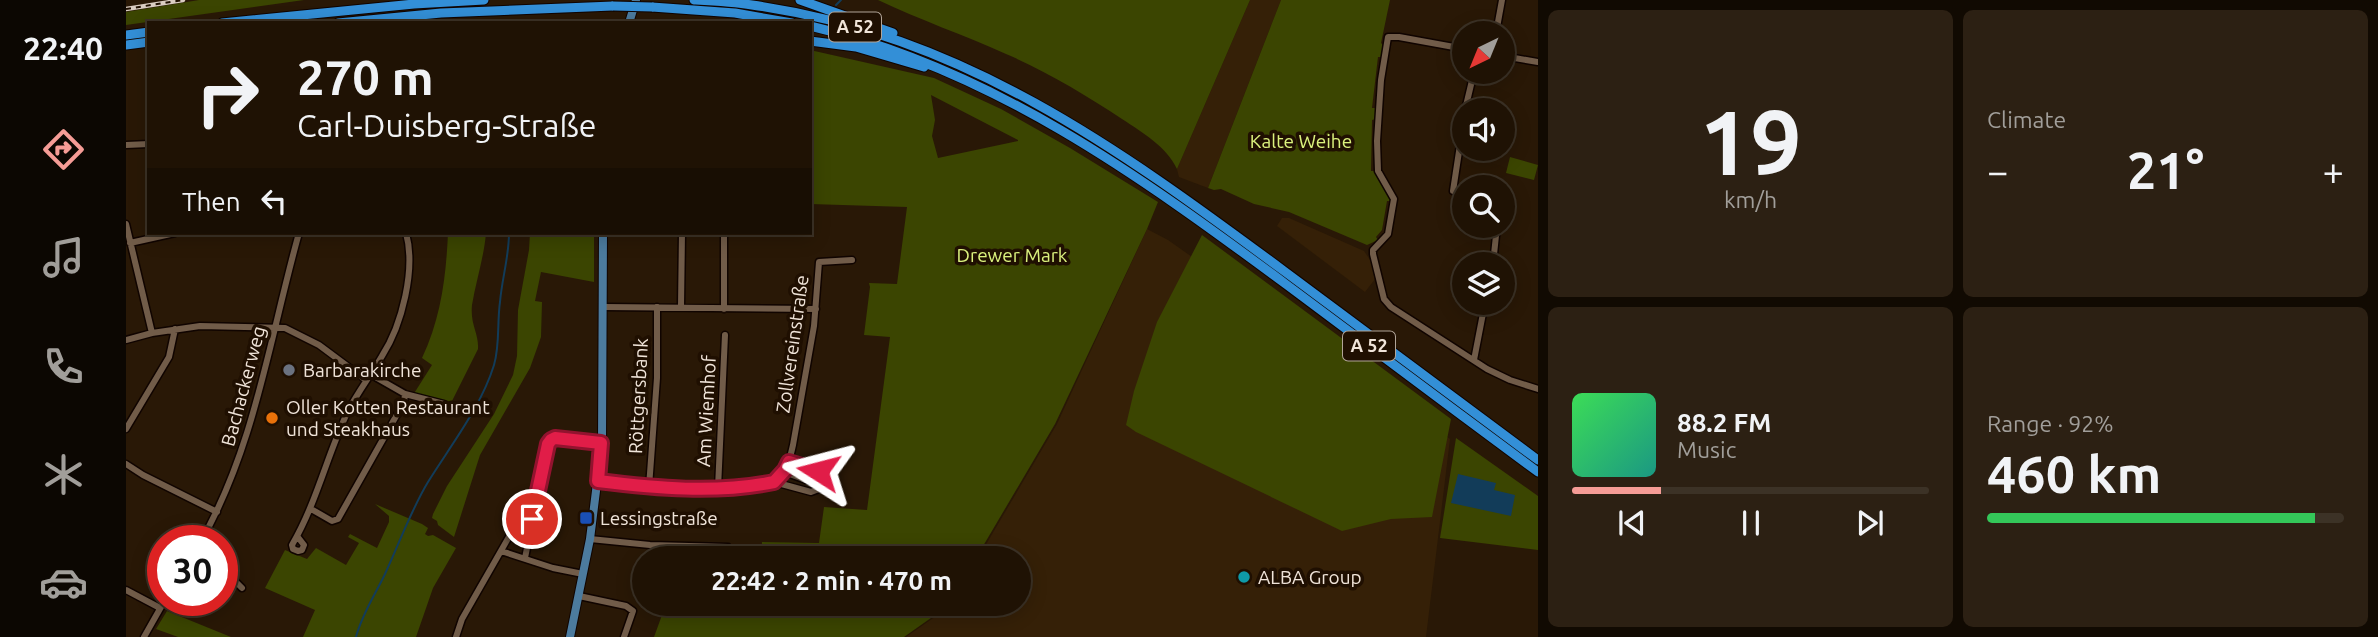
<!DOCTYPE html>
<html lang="en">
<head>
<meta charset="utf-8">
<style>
  :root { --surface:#1f1204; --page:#2c2013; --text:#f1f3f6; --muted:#a19e9a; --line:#3c3226; --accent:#f59c96 }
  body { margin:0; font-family:Ubuntu,sans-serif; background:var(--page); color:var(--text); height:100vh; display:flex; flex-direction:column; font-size:26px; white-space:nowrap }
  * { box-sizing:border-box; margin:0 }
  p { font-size:23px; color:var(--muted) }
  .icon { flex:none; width:38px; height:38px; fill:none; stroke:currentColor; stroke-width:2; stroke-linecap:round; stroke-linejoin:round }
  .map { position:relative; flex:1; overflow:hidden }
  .side { display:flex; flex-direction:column; gap:10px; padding:10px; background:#110a02; width:840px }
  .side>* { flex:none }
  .hud { position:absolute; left:21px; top:21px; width:665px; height:214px; border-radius:0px; box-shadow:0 4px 18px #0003,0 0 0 2px var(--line); background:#1f1204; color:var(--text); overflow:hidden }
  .needle { width:46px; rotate:223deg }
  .fabs { position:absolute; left:1326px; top:21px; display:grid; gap:14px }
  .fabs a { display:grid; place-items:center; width:63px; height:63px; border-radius:50%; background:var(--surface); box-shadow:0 4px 18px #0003,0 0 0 2px var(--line); font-size:35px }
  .speed { position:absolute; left:21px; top:525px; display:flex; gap:14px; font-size:35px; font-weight:700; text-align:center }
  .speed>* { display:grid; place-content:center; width:91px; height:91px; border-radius:50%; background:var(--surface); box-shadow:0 4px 18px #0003,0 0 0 2px var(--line); line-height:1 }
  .speed .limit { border:10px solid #d22; background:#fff; color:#111 }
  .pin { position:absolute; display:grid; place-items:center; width:60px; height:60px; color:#fff; margin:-30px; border:4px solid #fff; border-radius:50%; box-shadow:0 2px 7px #0007 }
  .me { position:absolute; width:77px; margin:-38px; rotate:279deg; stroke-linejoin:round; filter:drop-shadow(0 0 5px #0008) }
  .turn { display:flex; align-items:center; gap:24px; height:147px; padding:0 35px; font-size:32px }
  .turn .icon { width:91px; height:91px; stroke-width:2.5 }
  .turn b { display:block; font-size:49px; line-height:60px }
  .then { display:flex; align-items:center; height:66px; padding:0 35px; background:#0003; gap:14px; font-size:26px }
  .big { font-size:52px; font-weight:700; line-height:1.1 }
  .side .tile { flex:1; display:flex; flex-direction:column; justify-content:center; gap:10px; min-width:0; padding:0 24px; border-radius:10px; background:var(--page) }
  .side .dial { align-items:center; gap:0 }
  .dial b { font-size:91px; line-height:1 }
  .song { display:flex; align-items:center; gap:21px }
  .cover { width:84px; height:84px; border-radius:10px; background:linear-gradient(135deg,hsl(130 70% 55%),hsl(170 70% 35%)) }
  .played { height:7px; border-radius:4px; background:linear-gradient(90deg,var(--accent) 25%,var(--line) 25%) }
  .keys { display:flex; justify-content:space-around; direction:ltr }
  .heat { display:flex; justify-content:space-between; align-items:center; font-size:38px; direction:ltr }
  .charge { height:10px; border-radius:5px; background:linear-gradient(90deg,#34c759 92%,var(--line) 0) }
  .side .tiles { flex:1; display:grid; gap:10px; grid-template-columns:repeat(2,1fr) }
  .trip { position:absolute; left:506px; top:546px; width:399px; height:70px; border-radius:35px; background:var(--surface); box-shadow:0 4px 18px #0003,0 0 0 2px var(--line); font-weight:700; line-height:70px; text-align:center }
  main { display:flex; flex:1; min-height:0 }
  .tabs { display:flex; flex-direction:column; width:126px; justify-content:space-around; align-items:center; background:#0c0702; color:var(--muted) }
  .tabs .icon { width:49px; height:49px }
  .tabs .active { color:var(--accent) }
  .tabs b { font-size:32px; color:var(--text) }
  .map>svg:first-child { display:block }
  .built { fill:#352007 }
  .green { fill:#3b4501; fill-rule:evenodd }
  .water { fill:#123c59 }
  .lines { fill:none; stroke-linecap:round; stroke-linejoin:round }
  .stream { stroke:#123c59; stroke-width:2 }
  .minor-casing { stroke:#100400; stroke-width:9 }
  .major-casing { stroke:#100400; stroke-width:10 }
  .highway-casing { stroke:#100400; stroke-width:11 }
  .minor { stroke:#715c49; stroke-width:6 }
  .major { stroke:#4c7b9e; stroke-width:8 }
  .highway { stroke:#338fd7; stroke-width:9 }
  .rail-casing { stroke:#dacdc2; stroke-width:4.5 }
  .rail { stroke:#1f0f01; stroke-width:2; stroke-dasharray:5; stroke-linecap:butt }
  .highway-bridge-casing { stroke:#100400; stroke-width:11; stroke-linecap:butt }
  .highway-bridge { stroke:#338fd7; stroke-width:9 }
  .route-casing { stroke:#92132f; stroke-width:18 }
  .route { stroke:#e11d48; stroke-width:12 }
  .worship-dot { fill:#6b7280; stroke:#1f0f01; stroke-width:2.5 }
  .food-dot { fill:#e8710a; stroke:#1f0f01; stroke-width:2.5 }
  .transit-dot { fill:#1a4fb4; stroke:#1f0f01; stroke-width:2.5 }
  .culture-dot { fill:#0f9aa8; stroke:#1f0f01; stroke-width:2.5 }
  .labels { text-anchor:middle; stroke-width:7; stroke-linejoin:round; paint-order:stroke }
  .shield { fill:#1f0f01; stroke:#b1a498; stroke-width:2 }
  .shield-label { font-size:18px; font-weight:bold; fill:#f0e4d9 }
  .park-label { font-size:19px; fill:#dbf17d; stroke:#1f0f01 }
  .street-label { font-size:19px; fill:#f0e4d9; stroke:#1f0f01 }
  .poi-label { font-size:19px; fill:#f0e4d9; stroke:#1f0f01; text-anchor:start }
</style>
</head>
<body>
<main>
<nav class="tabs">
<b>22:40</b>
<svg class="icon active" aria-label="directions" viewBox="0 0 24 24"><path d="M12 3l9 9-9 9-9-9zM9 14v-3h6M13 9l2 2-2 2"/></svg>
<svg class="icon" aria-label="music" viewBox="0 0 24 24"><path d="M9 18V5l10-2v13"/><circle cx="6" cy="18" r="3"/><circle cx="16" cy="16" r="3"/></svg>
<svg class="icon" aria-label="phone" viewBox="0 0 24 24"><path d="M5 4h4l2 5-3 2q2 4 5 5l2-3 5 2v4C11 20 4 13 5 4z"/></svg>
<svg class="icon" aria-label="climate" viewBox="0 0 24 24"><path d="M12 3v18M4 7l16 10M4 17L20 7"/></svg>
<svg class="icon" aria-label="car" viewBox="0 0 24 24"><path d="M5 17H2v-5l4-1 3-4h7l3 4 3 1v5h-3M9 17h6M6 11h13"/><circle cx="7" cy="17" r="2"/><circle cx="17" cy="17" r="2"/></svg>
</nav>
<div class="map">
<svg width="1412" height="637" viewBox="0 0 1412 637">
  <rect width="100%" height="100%" fill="#291806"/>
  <path class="built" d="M1124,0H1155L1082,188L1053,177L1051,169Z
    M1156,218H1163L1238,251L1246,263L1249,279L1239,292L1151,226Z
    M1021,229L1042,240L1324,439L1300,637H780L813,614L821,604H892V558H852L931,424Z"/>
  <path class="green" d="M73,0H178L0,25V12Z
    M752,0H1124L1051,169C1040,146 1017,133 996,119C960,95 920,71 880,54C838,35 794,20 752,0Z
    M1155,0H1264L1255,43L1257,45L1255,57H1252L1246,108H1250V119L1246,120L1245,171H1249L1265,201H1261L1256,230L1250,237L1252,240L1241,245L1163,212L1128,204L1095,189L1088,190L1082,188Z
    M684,50L808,78L875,109L944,148L1032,202L1021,229L929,424L850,558H635L636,542L693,543L698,507L741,510L764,337L738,335L744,287L743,283L771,284L781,207L684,204ZM805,95L892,140V141L812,158L806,136L809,120Z
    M1384,157L1412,165L1408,180L1380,173Z
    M322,233H360C358,257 350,281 346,305C344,325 353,333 352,349L326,401L320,402L287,395L306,365L296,358C315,318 320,277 322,233Z
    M404,233H468V282L415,272L409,301L416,302L415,337L404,368L354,455L328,537L312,525L311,521L306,518L307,514L321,486L368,414L387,375L391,356L392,310L403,250Z
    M1076,235L1325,419L1306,517L1265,519L1216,531L1010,432L1000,425L1008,391L1031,322Z
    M1330,438L1412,496V550L1314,538Z
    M249,504L296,524L302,528L299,534L302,536L307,535L330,548L307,588L290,637H177L189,610L139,588L159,550L181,559L190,548L220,565L233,543L222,537L224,534L251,548L263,522V516Z
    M540,604H819L812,613L778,637H528Z
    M41,611L105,637H52L30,629Z"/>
  <path class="water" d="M1332,474L1370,483L1368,490L1389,495L1385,516L1325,503Z"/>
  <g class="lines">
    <path class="stream" d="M710,5L715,0
      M230,637C236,614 249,595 259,574C273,544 285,510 302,482C325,445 355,407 368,365C374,345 371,322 374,302C376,278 383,257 383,233"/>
    <g class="minor-casing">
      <path id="minor" d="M1370,33L1376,0
        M1339,49L1273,37H1262L1255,80L1251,141L1252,171L1268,199L1262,234L1247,250V254L1258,299L1265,307L1361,369L1384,380L1412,389
        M1377,56L1412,62
        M1339,110L1348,72
        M1339,112L1327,191L1339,195
        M0,145L23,144
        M0,224L26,333
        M4,243L49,233
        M1367,264L1371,226
        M555,306L556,233
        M478,307L690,309
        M598,309V233
        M0,340L26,333L74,326L159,328L193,345L240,380
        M1348,360L1359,303
        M244,374L279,394L318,404
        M0,429L43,357L49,329
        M0,464L17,475L91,512
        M658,472L694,485
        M472,481C519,487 566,490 614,486C624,486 638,487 647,482C661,476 664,458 667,445L688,326L693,262L726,260
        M648,482L685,492L693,489L696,480L695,474L663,462
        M523,487L531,378V307
        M592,488L599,335
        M185,509L206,521L212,519L278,402L279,394
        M171,536L178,545L176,550L172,551L167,549L166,545C191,502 201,455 222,411C232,392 245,375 256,356C276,325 290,269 280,233
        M464,539L524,545L602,547
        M75,541C129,447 144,336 173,233
        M375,551L427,568L457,574
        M399,558L422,444L425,440L476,443
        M96,574L107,579L116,588
        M0,590L34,608
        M453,596L500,606L507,611L498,637
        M18,637L39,600
        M330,637L336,619L392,521L406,519"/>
    </g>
    <g class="major-casing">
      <path id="major" d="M503,23L510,0
        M444,637L464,539L476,443L477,233"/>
    </g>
    <g class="highway-casing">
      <path id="highway" d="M568,0C587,1 607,2 626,5C836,34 992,148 1158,271C1242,334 1327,396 1412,460
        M674,0L767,33
        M526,7L609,13L666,23
        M96,23L288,4L358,0
        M212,23L315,13L487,6
        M684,26C865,68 1014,176 1161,285C1244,347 1328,410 1412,472
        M0,35L23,32
        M684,41L730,47L798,67
        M0,45L23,42"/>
    </g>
    <use href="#minor" class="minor"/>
    <use href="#major" class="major"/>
    <use href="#highway" class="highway"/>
    <g class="rail-casing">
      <path id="rail" d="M0,9L57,0"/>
    </g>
    <use href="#rail" class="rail"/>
    <g class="highway-bridge-casing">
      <path id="highway-bridge" d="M487,6L526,7"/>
    </g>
    <use href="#highway-bridge" class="highway-bridge"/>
  </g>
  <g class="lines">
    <g class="route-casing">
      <path id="route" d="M406,519L422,444L425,440L429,438L475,443L472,481C529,488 590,494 648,482L659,470L663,462L692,471"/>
    </g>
    <use href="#route" class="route"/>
  </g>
  <circle class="worship-dot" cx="163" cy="370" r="7"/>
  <circle class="food-dot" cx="146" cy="418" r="7"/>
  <rect class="transit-dot" x="453" y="511" width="14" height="14" rx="3.5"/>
  <circle class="culture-dot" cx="1118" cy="577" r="7"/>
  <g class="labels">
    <g class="shield">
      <rect x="703" y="12.5" width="52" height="29" rx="5"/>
      <rect x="1217" y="331.5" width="52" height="29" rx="5"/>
    </g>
    <g class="shield-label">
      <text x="729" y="33">A 52</text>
      <text x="1243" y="352">A 52</text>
    </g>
    <g class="park-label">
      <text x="1175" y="148">Kalte Weihe</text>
      <text x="886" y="262">Drewer Mark</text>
    </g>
    <g class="street-label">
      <text transform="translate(666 344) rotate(-82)" y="7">Zollvereinstraße</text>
      <text transform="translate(117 386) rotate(-75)" y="7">Bachackerweg</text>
      <text transform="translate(512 396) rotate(-87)" y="7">Röttgersbank</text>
      <text transform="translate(580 411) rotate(-87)" y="7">Am Wiemhof</text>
    </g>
    <g class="poi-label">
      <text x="177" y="377">Barbarakirche</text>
      <text x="160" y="414">Oller Kotten Restaurant<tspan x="160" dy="22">und Steakhaus</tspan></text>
      <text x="474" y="525">Lessingstraße</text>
      <text x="1132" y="584">ALBA Group</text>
    </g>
  </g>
</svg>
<div class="fabs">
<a><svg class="needle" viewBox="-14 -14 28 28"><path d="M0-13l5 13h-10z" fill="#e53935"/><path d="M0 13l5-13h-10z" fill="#a19e9a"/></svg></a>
<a><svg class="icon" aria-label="sound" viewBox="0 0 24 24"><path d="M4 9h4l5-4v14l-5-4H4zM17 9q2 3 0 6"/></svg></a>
<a><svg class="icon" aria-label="search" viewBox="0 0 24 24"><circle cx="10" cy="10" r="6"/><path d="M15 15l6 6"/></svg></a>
<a><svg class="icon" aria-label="layers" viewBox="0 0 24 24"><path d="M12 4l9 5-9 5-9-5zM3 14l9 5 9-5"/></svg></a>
</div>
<div class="speed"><div class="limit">30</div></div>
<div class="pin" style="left:406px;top:519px;background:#d93025"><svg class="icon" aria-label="arrive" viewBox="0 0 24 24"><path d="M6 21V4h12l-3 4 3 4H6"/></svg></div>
<svg class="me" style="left:692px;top:471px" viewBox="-20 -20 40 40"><path d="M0-17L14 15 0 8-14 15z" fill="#e11d48" stroke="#fff" stroke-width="4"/></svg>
<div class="trip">22:42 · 2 min · 470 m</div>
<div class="hud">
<div class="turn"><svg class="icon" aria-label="right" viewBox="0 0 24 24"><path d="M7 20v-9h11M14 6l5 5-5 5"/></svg><div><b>270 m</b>Carl-Duisberg-Straße</div></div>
<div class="then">Then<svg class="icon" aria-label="left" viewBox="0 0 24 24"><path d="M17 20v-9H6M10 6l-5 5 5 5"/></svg></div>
</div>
</div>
<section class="side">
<div class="tiles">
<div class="tile dial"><b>19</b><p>km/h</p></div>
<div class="tile"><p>Climate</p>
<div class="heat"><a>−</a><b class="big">21°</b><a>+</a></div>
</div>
<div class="tile">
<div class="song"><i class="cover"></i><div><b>88.2 FM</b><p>Music</p></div></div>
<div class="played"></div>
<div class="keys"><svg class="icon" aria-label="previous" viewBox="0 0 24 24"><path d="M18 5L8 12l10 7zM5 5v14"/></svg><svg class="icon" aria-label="pause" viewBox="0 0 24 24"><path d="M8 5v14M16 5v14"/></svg><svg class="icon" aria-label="next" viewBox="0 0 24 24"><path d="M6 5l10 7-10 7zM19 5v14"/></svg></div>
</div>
<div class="tile"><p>Range · 92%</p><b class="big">460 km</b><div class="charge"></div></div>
</div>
</section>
</main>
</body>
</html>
